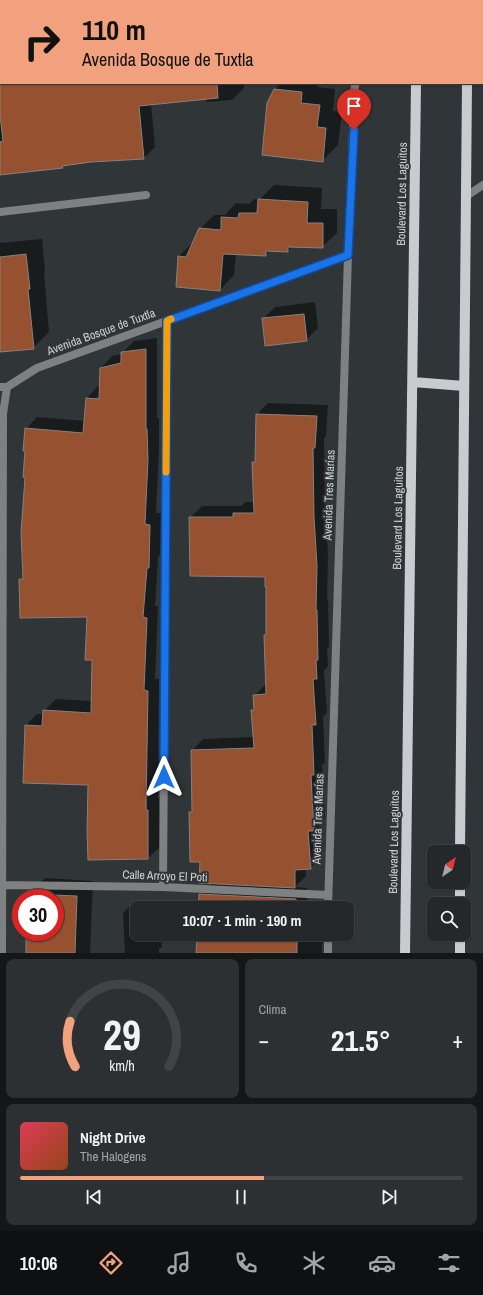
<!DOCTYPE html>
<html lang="es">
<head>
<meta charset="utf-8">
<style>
  :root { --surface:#24282a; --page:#2c3032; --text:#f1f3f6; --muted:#a3a6a8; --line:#414447; --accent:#f1a17d }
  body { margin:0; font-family:"Archivo Narrow",sans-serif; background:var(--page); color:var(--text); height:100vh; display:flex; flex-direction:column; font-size:15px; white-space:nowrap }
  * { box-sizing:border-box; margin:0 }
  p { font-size:13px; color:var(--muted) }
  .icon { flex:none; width:22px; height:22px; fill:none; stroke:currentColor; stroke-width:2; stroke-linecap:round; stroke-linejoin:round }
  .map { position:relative; height:953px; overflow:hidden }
  .panel { display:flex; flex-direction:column; gap:6px; padding:6px; background:#141617; flex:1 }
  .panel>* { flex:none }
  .hud { position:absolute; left:0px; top:0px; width:483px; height:84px; box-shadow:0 1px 3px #0004,0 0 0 1px var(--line); background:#f1a17d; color:#111; overflow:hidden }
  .needle { width:26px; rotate:35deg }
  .buttons { position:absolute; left:427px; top:845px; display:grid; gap:8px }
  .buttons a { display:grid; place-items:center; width:44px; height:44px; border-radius:8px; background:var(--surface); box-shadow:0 1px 3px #0004,0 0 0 1px var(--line); font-size:20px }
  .speed { position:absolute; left:12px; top:889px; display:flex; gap:8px; font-size:20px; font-weight:700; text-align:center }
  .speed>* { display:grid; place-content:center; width:52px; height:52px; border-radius:50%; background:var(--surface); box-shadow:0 1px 3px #0004,0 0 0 1px var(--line); line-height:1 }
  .speed .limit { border:6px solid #d22; background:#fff; color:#111 }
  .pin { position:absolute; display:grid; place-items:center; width:34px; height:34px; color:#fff; margin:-41px -17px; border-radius:50% 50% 50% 0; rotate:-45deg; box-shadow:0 0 4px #0007 }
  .pin .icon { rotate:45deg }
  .me { position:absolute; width:44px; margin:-22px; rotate:0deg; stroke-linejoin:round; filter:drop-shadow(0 0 3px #0008) }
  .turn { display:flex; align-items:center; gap:14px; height:84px; padding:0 16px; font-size:18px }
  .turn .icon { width:52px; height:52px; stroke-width:2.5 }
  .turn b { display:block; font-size:28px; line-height:34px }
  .big { font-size:30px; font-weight:800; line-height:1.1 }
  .panel .widget { flex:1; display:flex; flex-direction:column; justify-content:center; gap:6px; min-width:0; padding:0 14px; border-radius:8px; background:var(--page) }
  .panel .dial { align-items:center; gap:0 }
  .dial svg { height:104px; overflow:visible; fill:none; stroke:var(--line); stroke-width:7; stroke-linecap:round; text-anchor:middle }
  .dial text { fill:var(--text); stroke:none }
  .song { display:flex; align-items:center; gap:12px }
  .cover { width:48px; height:48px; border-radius:6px; background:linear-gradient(135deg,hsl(350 70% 55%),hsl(20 70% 35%)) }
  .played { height:4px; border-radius:2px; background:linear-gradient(90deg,var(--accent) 55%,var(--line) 55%) }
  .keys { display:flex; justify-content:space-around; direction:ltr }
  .heat { display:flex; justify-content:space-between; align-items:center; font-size:22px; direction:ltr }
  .panel .tiles { flex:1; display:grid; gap:6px; grid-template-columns:1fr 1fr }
  .widget:last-child { grid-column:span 2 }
  .trip { position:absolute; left:130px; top:901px; width:224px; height:40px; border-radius:8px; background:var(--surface); box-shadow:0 1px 3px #0004,0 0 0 1px var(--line); font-weight:800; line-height:40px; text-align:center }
  .tabs { display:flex; height:64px; justify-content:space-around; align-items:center; background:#0e1011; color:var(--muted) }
  .tabs .icon { width:28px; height:28px }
  .tabs .selected { color:var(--accent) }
  .tabs b { font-size:18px; color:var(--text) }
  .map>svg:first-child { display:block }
  .shadow { fill:#0007; fill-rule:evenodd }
  .building { fill:#965131; stroke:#87817e }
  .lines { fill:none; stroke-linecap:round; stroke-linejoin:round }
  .lane { stroke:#7e8082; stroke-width:8 }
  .street { stroke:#7e8082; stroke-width:8 }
  .primary { stroke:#c8ccd0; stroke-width:10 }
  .route-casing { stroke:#114b97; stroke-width:10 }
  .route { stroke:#1a73e8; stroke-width:7 }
  .slow { stroke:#f59e0b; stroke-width:7 }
  .labels { text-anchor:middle; stroke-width:4; stroke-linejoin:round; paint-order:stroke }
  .street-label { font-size:12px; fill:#d0d3d5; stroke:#303538 }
</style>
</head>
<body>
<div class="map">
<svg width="483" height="953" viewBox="0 0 483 953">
  <rect width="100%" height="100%" fill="#303538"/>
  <path class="shadow" d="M0,0H53V1H1L0,26Z
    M0,70H1V83H243L244,88L232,100L207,102L206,98L151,104L155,147L144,158L65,164L62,167L0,174Z
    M281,83H317V87L335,89L333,111L342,112L338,145L322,161L275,89Z
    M274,185L322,188L321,209H337V233L322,247L293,246L288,251L271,250L265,255L236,254L234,275L220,290L179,256L193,242L200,229L214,215H225L236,203L249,204L254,199H260Z
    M42,239L45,272L44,273L49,332L33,348L0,351V243Z
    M315,302L318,328L306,340L263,319L275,307Z
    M157,338V418H159V447L156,513H161L160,555L158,557L155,606H158L155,679H159L158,798H159L160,847L148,858L89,784L26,725L37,714H44V711L56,699L92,701L93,659L88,616L20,579L24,576L26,429L37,417L85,421L87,398L98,386L100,387L101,368L112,356L122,354V353L134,341ZM96,397L104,398V400L96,399Z
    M268,403L328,405L326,436L324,438L325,506L328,554L327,599H328L329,647L327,649L328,666L324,671L327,712L323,717L325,763L322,765L325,818L319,824L322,857L310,868H306V876L295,887L307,888V902H324V908H199L200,895L212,883L201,861L190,812L193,809L192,751L203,739L254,737L252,710L254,708V696L266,684L265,635L267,634V586L266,576L190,518L202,506H242L245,502H254L253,462L256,459L257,414Z
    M45,878L93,881L90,953H27V932H55V898H29V894Z
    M159,901V908H137V934H161L162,947L159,949V953H125L123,913L134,902Z
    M198,934H322V953H197Z"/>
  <path class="building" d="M0,83H217L218,98L139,106L144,159L91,162L62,166L63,168L0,175V142L3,141L0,115Z
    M274,89L302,92L301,103L320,105L317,127L326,128L323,162L262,155L267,103Z
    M258,199L308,202L307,223H323V248L288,247V252L266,251V256L223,254L220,291L176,287L178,256L186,257L199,228L221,230V217L238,218L239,213H257Z
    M26,254L30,289H28L34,349L0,352V257Z
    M304,314L307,341L265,346L262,318Z
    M146,349V429H147L148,459L145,524L150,525L149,568H147L143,617L147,618L144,690L148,691L146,810H148V859L88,860L87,832L88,785L23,783L25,725L42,726L43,710L91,713L92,660H85L87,617L20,618L19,579H23L21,532L25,478L23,477L25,451H23L25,428L83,433L86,398L99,399L100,368L121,363V352Z
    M256,414L317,416L315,448H313L314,517L317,566L316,610H317L318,660H316L317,679H313L316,725H312L314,775H311L314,831H308L311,869L295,870V888L199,883L200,862H190L189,812H192L191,750L254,748L251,710H254L253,695L266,694L264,635H266V587H265V577L190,576L189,517H233V513H254L252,462H255Z
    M28,894L77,896L75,953H26V932H55V898H28Z
    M199,894L296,899V908H198Z
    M197,934H297V953H196Z"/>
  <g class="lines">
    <path class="lane" d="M465,197L483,185"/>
    <path class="street" d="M0,42H1
      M0,212L146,195
      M0,387H7L37,368L348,255
      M2,885L163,887L328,895
      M163,887L167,321
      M328,908L348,255L355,83
      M2,953L3,414L7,387
      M328,953V934"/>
    <path class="primary" d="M417,1V0
      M468,1V0
      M413,382L464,386
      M460,852L467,83
      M460,904V882
      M405,953L416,83
      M460,953V934"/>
  </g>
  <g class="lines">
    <g class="route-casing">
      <path id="route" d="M164,777L167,321L348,255L354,130"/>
    </g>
    <use href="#route" class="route"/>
    <path class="slow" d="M166,472L167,321L171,319"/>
  </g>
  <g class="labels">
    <g class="street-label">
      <text transform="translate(402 194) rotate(-89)" y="4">Boulevard Los Laguitos</text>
      <text transform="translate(101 332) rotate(-20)" y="4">Avenida Bosque de Tuxtla</text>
      <text transform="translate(329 495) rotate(-88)" y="4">Avenida Tres Marías</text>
      <text transform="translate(398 518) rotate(-89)" y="4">Boulevard Los Laguitos</text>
      <text transform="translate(318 819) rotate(-88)" y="4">Avenida Tres Marías</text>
      <text transform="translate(394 842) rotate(-89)" y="4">Boulevard Los Laguitos</text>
      <text transform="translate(165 876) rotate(2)" y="4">Calle Arroyo El Poti</text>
    </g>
  </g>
</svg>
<div class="buttons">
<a><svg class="needle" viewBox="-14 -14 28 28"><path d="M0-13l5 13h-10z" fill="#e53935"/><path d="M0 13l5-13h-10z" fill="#a3a6a8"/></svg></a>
<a><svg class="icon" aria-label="search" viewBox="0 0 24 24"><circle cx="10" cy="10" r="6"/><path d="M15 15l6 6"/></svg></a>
</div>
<div class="speed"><div class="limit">30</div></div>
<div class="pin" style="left:354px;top:130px;background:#d93025"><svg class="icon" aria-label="arrive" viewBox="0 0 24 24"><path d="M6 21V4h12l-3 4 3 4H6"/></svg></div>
<svg class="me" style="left:164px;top:777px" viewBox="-20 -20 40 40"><path d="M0-17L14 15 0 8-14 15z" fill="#1a73e8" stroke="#fff" stroke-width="4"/></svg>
<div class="trip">10:07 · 1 min · 190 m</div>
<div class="hud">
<div class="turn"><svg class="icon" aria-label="right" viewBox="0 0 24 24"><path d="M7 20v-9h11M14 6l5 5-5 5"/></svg><div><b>110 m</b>Avenida Bosque de Tuxtla</div></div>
</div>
</div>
<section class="panel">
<div class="tiles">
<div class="widget dial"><svg viewBox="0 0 100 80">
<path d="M14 69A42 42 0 1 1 86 69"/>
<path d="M14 69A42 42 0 0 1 10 34" stroke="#f1a17d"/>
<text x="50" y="56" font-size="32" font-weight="700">29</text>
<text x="50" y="72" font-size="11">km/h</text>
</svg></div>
<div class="widget"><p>Clima</p>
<div class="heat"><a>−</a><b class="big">21.5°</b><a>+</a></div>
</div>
<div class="widget">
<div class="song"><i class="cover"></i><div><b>Night Drive</b><p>The Halogens</p></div></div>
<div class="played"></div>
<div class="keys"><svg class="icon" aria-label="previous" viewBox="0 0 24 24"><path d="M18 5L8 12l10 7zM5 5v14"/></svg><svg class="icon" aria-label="pause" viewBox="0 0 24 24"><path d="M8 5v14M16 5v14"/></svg><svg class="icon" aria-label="next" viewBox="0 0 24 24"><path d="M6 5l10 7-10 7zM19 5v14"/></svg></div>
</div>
</div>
</section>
<nav class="tabs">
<b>10:06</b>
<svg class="icon selected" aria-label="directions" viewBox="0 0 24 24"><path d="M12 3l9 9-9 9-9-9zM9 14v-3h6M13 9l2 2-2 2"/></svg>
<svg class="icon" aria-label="music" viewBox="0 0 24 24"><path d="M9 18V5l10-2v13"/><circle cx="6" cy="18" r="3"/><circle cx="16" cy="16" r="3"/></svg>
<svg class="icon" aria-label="phone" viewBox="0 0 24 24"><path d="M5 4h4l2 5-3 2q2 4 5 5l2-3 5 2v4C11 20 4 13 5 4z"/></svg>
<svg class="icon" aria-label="climate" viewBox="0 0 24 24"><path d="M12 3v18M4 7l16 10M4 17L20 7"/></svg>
<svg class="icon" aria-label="car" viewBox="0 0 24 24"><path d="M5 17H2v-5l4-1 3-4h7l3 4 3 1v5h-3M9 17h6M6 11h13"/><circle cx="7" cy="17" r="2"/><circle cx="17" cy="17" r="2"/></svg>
<svg class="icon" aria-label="filters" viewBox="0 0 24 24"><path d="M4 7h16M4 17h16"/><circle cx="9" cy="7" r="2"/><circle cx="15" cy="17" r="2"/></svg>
</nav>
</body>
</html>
